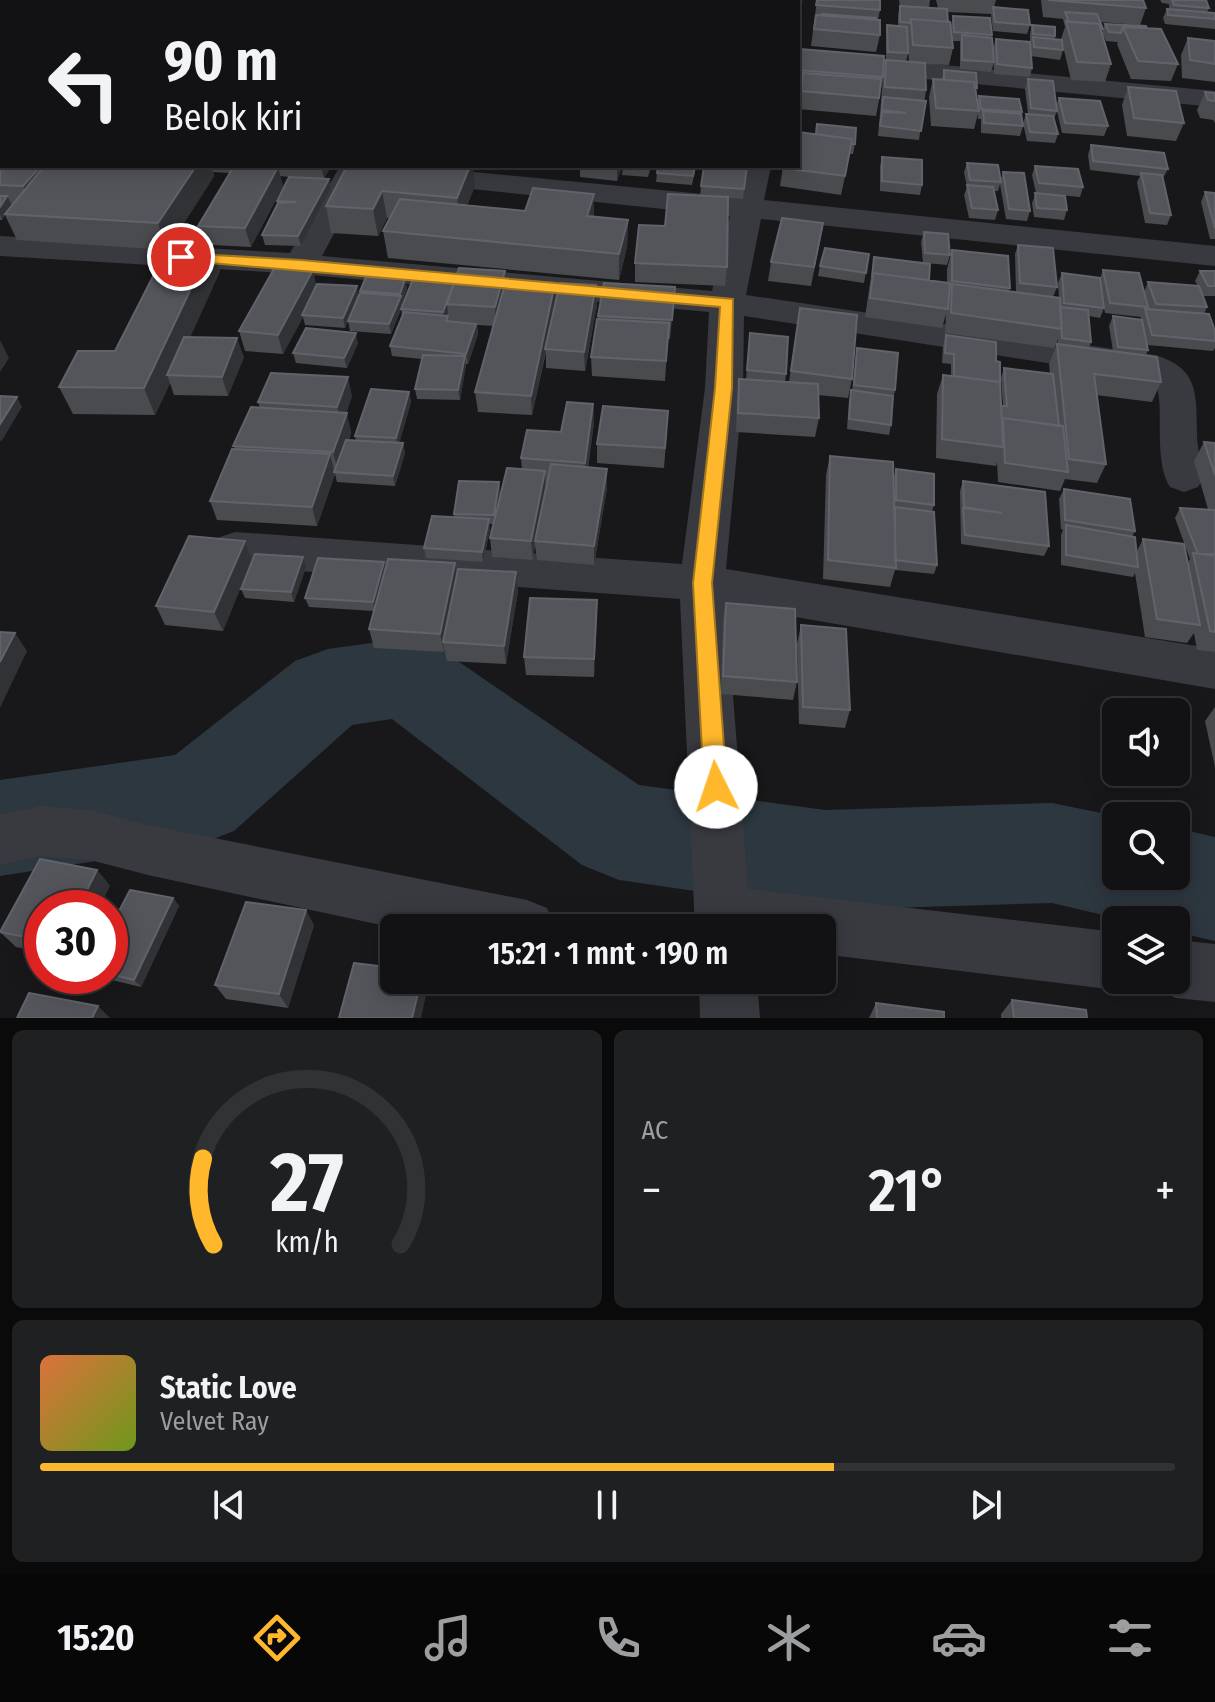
<!DOCTYPE html>
<html lang="id">
<head>
<meta charset="utf-8">
<style>
  :root { --surface:#121214; --page:#1f2022; --text:#f1f3f6; --muted:#9c9ea0; --line:#313234; --accent:#ffb82c }
  body { margin:0; font-family:"Fira Sans Condensed",sans-serif; background:var(--page); color:var(--text); height:100vh; display:flex; flex-direction:column; font-size:30px; white-space:nowrap }
  * { box-sizing:border-box; margin:0 }
  p { font-size:26px; color:var(--muted) }
  .icon { flex:none; width:44px; height:44px; fill:none; stroke:currentColor; stroke-width:2; stroke-linecap:round; stroke-linejoin:round }
  .map { position:relative; height:1018px; overflow:hidden }
  .side { display:flex; flex-direction:column; gap:12px; padding:12px; background:#0a0a0b; flex:1 }
  .side>* { flex:none }
  .top-card { position:absolute; left:0px; top:0px; width:800px; height:168px; box-shadow:0 4px 20px #0003,0 0 0 2px var(--line); background:#121214; color:var(--text); overflow:hidden }
  .buttons { position:absolute; left:1102px; top:698px; display:grid; gap:16px }
  .buttons a { display:grid; place-items:center; width:88px; height:88px; border-radius:12px; background:var(--surface); box-shadow:0 4px 20px #0003,0 0 0 2px var(--line); font-size:40px }
  .speed { position:absolute; left:24px; top:890px; display:flex; gap:16px; font-size:40px; font-weight:700; text-align:center }
  .speed>* { display:grid; place-content:center; width:104px; height:104px; border-radius:50%; background:var(--surface); box-shadow:0 4px 20px #0003,0 0 0 2px var(--line); line-height:1 }
  .speed .limit { border:12px solid #d22; background:#fff; color:#111 }
  .pin { position:absolute; display:grid; place-items:center; width:68px; height:68px; color:#fff; margin:-34px; border:4px solid #fff; border-radius:50%; box-shadow:0 2px 8px #0007 }
  .me { position:absolute; width:88px; margin:-44px; rotate:356deg; stroke-linejoin:round; filter:drop-shadow(0 0 6px #0008) }
  .turn { display:flex; align-items:center; gap:28px; height:168px; padding:0 32px; font-size:36px }
  .turn .icon { width:104px; height:104px; stroke-width:2.5 }
  .turn b { display:block; font-size:56px; line-height:68px }
  .big { font-size:60px; font-weight:600; line-height:1.1 }
  .side .card { flex:1; display:flex; flex-direction:column; justify-content:center; gap:12px; min-width:0; padding:0 28px; border-radius:12px; background:var(--page) }
  .side .dial { align-items:center; gap:0 }
  .dial svg { height:208px; overflow:visible; fill:none; stroke:var(--line); stroke-width:7; stroke-linecap:round; text-anchor:middle }
  .dial text { fill:var(--text); stroke:none }
  .song { display:flex; align-items:center; gap:24px }
  .cover { width:96px; height:96px; border-radius:12px; background:linear-gradient(135deg,hsl(20 70% 55%),hsl(80 70% 35%)) }
  .played { height:8px; border-radius:4px; background:linear-gradient(90deg,var(--accent) 70%,var(--line) 70%) }
  .keys { display:flex; justify-content:space-around; direction:ltr }
  .heat { display:flex; justify-content:space-between; align-items:center; font-size:44px; direction:ltr }
  .side .tiles { flex:1; display:grid; gap:12px; grid-template-columns:1fr 1fr }
  .card:last-child { grid-column:span 2 }
  .trip { position:absolute; left:380px; top:914px; width:456px; height:80px; border-radius:12px; background:var(--surface); box-shadow:0 4px 20px #0003,0 0 0 2px var(--line); font-weight:600; line-height:80px; text-align:center }
  .tab-bar { display:flex; height:128px; justify-content:space-around; align-items:center; background:#070708; color:var(--muted) }
  .tab-bar .icon { width:56px; height:56px }
  .tab-bar .selected { color:var(--accent) }
  .tab-bar b { font-size:36px; color:var(--text) }
  .map>svg:first-child { display:block }
  .lines { fill:none; stroke-linecap:round; stroke-linejoin:round }
  .river { fill:#2d373f; fill-rule:evenodd }
  .street { fill:#393a40; fill-rule:evenodd }
  .secondary { fill:#464950; fill-rule:evenodd }
  .wall { fill:#494b4f; fill-rule:evenodd }
  .shaded-wall { fill:#313235 }
  .building { fill:#54555b; stroke:#61636a; stroke-width:2 }
  .route { fill:#ffb82c; stroke:#a6781d; stroke-width:2 }
</style>
</head>
<body>
<div class="map">
<svg width="1215" height="1018" viewBox="0 0 1215 1018">
  <rect width="100%" height="100%" fill="#18181a"/>
  <g class="lines">
    <path class="river" d="M407,638L440,649L639,785L825,810L1052,803L1116,816V876H1176V828L1215,837V941L1176,932V920H1139L1125,914L1116,918L1052,903L825,910L619,880L582,865L392,719L352,725L234,831L198,845L0,876V780L175,755L295,661L328,649Z"/>
    <path class="street" d="M779,0H803L798,7V2Z
      M0,18H2V34H0Z
      M798,51L1215,91V107L798,67Z
      M0,74H2V91H0Z
      M340,166H370L322,256L712,291L730,216L416,183L405,180L401,174L405,168L411,166L734,197L741,166H771L764,200L1215,246V266L761,219L746,295L1154,355C1206,369 1194,404 1198,446C1199,456 1202,467 1204,477L1198,487L1184,492L1170,487C1152,458 1166,399 1155,385C1153,383 1146,379 1144,378L744,316L743,388L726,569L1215,649V689L726,605L748,889L1116,932V980L1136,981L1116,990L822,954V928H695L680,599L235,566L220,561L213,549L220,537L235,532L682,564L705,388L709,312L301,274L0,256V236L290,253Z
      M41,806L90,810L148,825L527,900L547,908L555,928H395L148,875L90,860L41,856L0,865V815Z
      M1176,940L1215,944V1002L1176,998L1156,989L1152,980H1176Z
      M699,980H757L760,1018H700Z"/>
    <path class="secondary" d="M10,0H36L9,2Z"/>
  </g>
  <path class="wall" d="M146,0H172L169,2H146Z
    M182,0H216L214,2H183Z
    M533,0H583L582,2H533Z
    M723,0H773L772,2H723Z
    M817,0L880,10L878,20L880,35L876,52L811,46Z
    M899,0H930L929,8H938L936,0H996L994,7L1030,25L1027,34L993,31L991,14L947,12L948,22L951,25L953,16L992,35L994,62L991,72L960,69V41H952L953,48L949,65L925,64L926,90L919,140L878,136L883,79L876,116L798,109L801,88H798V65L883,76L886,61V34L887,25L898,26V15L900,6ZM907,32H908L907,36L909,62H906L908,53Z
    M1041,0H1143L1146,8L1140,25L1100,22L1103,29L1102,32L1111,64L1105,82L1071,80L1063,46V50L1060,60L1031,56L1032,68L1030,77L994,74L993,48L996,39L1030,42V34L1032,25L1055,36V39H1061L1065,27L1063,19L1043,17Z
    M1160,0H1206L1209,8L1207,12L1215,13V29L1165,24L1163,18L1167,9H1169V4L1162,3Z
    M1105,24L1147,28L1178,64L1171,81L1131,79L1117,44L1118,42L1106,41L1102,33Z
    M1188,38L1215,41V82L1182,78L1181,55Z
    M944,70L977,88L976,92L977,103L979,96L1022,112L1023,126L1020,136L981,133V119H978V114L974,129L931,126L929,97L933,79H942Z
    M1028,79L1056,105L1059,98L1108,126L1104,136L1062,133L1057,111L1054,119L1058,134L1055,143L1027,141L1023,123L1026,114H1028L1025,88Z
    M1128,87L1184,123L1176,141L1127,136L1122,105Z
    M1205,92L1215,93V123L1213,120L1200,118L1197,110Z
    M2,116V166H331L324,178L329,179L331,188L301,246L265,245L262,235L277,204V201L289,177L280,176L283,186L251,247L212,245L220,271L190,337L244,357L228,396L174,395L170,383L155,415L73,414L59,387L115,351L167,250L17,240L5,215L2,220H0V118ZM213,172L230,173L198,226L204,244L171,243L214,176Z
    M798,132L855,144L853,154H850L841,195L780,186L783,166Z
    M1091,145L1168,169L1163,178L1171,215L1167,225L1145,223L1137,182L1140,176L1090,170L1088,155Z
    M882,157L922,185L920,195L880,191V166Z
    M967,163L1001,179L1003,172L1030,211L1027,221L1006,219L1000,184L998,191H994L998,210L995,220L969,218L964,195L967,187L964,172Z
    M347,166L475,186L467,205L628,220L627,247L619,280L388,258L383,231L390,218H387L378,236L331,233L326,206Z
    M580,166H622L617,181L580,177Z
    M623,166H651L648,177L622,175Z
    M696,166L692,185L656,182L657,173Z
    M747,166L743,199L728,198L727,267L725,286L635,282V263L700,196L701,186Z
    M1035,166L1083,187L1080,197L1036,193L1067,210L1064,220L1034,217L1032,203L1036,193L1032,175Z
    M1205,192L1215,193V239H1210L1201,202Z
    M924,232L950,255L947,265L926,263L929,280L947,283V269L952,250L1010,288L1009,291L1016,292L1015,254L1018,245L1057,287L1053,297L1059,298L1058,283L1062,273L1100,278L1103,270L1144,292L1148,282L1198,286L1195,281L1200,271H1215V296H1203L1207,307L1204,314L1215,331V348L1213,351L1148,345V350L1146,355L1161,382L1152,402L1096,395L1106,464L1097,483L1065,479L1060,491L998,482L997,462L996,466L936,458L937,394L943,375L951,376V364L942,363L943,345L946,335L996,361L1001,405H1003L1001,378L1004,368L1050,373L1049,364L1057,344L1058,345V339L1054,348L945,333L946,314L942,328L865,317L874,257L923,263L921,242ZM1103,301L1105,313L1141,317L1140,320L1113,316L1109,326L1113,351L1089,348L1091,342L1089,316L1100,318L1104,308Z
    M820,242L811,286L768,281L771,262Z
    M869,254L864,283L818,276L820,266Z
    M505,271L506,281L555,283L556,300L596,285L597,305L585,371L546,368V352L532,415L478,412L475,392L494,326L477,325L478,334L468,364H466L460,400L417,399L415,389L422,359L392,356L390,346L402,316L401,309L391,334L350,331L348,321L345,328L305,325L303,317L283,354L245,351L239,331L316,285L359,296L360,291L405,279L407,289L402,303V306L456,277Z
    M673,306L670,339H668L665,381L592,376L591,357L598,316Z
    M800,308L852,379L848,398L818,395L819,418L815,437L736,432L737,399L739,379L746,380L750,333L786,374L785,382H789Z
    M358,343L347,368L296,363L293,353Z
    M857,348L895,390L893,400L891,425L889,435L847,429L849,400L851,390L852,391Z
    M409,392L411,402L399,443H403L405,453L395,486L337,482L335,474L317,526L217,520L210,501L235,449L233,446L260,408L258,402L352,396L346,413L351,432L349,440H356L355,436Z
    M593,404L594,423L588,467L607,488L594,565L537,560L535,545L533,560L492,557L490,538L493,524H489L490,529L483,562L426,558L424,548L454,517V514L499,482L500,492L498,505L522,470L521,458L561,432Z
    M667,430L664,468L597,463V444Z
    M1204,442L1215,443V509H1208L1194,461Z
    M830,456L894,476L896,469L934,505L932,511L937,565L934,574L895,570L890,587L823,579L826,475Z
    M963,481L1049,546L1044,556L961,544L960,491Z
    M1064,489L1135,531L1132,537L1137,551L1143,539L1188,563L1190,559L1175,518L1180,508L1215,510V652L1197,650L1194,633L1187,643L1145,637L1135,573L1133,577L1061,565V535L1063,530L1061,529L1059,499Z
    M252,560L306,567L294,602L245,598L241,589L250,564L223,631L165,625L156,606Z
    M455,563L457,575L518,591L506,664L447,661L444,649V652L374,648L369,629L374,611L309,607L305,598L385,568Z
    M597,600L594,677L526,675L524,657Z
    M726,603L797,682L793,700L721,694L723,621Z
    M801,625L850,710L845,728L799,724L797,644Z
    M1215,707V767L1205,721Z
    M97,870L110,886L42,908V952L16,947L0,932Z
    M173,898L179,906L141,987L95,976H110V928Z
    M314,925L288,1008L226,999L215,985Z
    M1012,1000L1087,1018H1001V1014Z
    M876,1003L944,1018H869Z"/>
  <path class="shaded-wall" d="M269,0H294L291,2H266Z
    M408,0H420L419,2H406Z
    M41,166H64L31,205L23,186Z
    M196,166H211L214,176L167,250L158,223Z
    M321,166H331L324,179Z
    M470,166H473L475,186L460,224L457,198Z
    M617,166H622L617,181Z
    M278,167L283,186L251,247L245,228Z
    M329,179L331,188L301,246L298,236Z
    M382,191L387,218L378,236L373,209Z
    M594,194V221L587,216Z
    M7,196L12,205L5,214V215L2,220L0,215V207Z
    M628,220L627,247L619,280V254Z
    M212,244L220,271L173,376L167,375L170,383L155,415L144,388Z
    M313,270L317,289L302,315L303,317L283,354L278,335Z
    M505,271L507,290L496,326L495,307Z
    M456,277L447,304L448,312L445,322L443,312Z
    M405,279L407,289L402,303V306L391,334L389,324L400,297V294Z
    M555,283L556,302L532,415L531,396Z
    M596,285L597,305L585,371L584,352Z
    M357,286L359,296L345,328L343,318Z
    M476,324L478,334L468,364L466,354Z
    M356,333L358,343L347,368L344,358Z
    M237,338L244,357L228,396L222,377Z
    M0,340L9,358L0,372Z
    M465,356L466,366L460,400L458,390Z
    M348,377L352,396L342,426L337,407Z
    M409,392L411,402L398,448L396,438Z
    M17,397L22,407L1,442L0,439V424Z
    M593,404L594,423L585,482V463Z
    M347,413L351,432L338,471L333,452Z
    M403,443L405,453L395,486L393,476Z
    M330,454L335,473L317,526L312,507Z
    M607,469V488L594,565V546Z
    M545,471L546,491L535,541L533,560L531,541Z
    M499,482L500,492L495,525L494,515Z
    M489,519L490,529L483,562L482,552Z
    M245,541L252,560L223,631L214,612Z
    M303,557L306,567L294,602L291,592Z
    M384,562L386,572L375,611L373,602Z
    M455,563L458,582L443,642L444,652L440,634Z
    M516,572L518,591L506,664L504,646Z
    M597,600V618L594,677V659Z
    M15,633L27,651L0,708V662Z
    M97,870L110,886L99,908H78Z
    M173,898L179,906L141,987L134,980Z
    M306,910L314,925L288,1008L279,994Z
    M421,980H426L428,986L421,1018H412Z
    M98,1006L110,1018H92Z"/>
  <path class="building" d="M229,0H269L266,2H227Z
    M353,0H408L406,2H352Z
    M450,0H524L523,2H448Z
    M608,0H634V2H607Z
    M685,0H717L716,2H684Z
    M817,0H880V10L816,5Z
    M1048,0H1143L1146,8Z
    M1172,0H1206L1209,8L1174,5Z
    M900,6L947,9L948,22L911,19L910,23L900,22Z
    M993,7L1028,10L1030,25L995,22Z
    M1167,9L1215,13V19L1168,15Z
    M1065,12L1097,14L1103,29H1101L1099,24L1069,22Z
    M822,14L876,18V20L822,15Z
    M816,15L880,20V35L814,29Z
    M953,16L990,18L992,35L954,32Z
    M911,19L950,22L953,48L913,45Z
    M1066,21L1099,24L1111,64L1077,62Z
    M1105,24L1146,26L1147,28L1123,27L1121,33L1109,32Z
    M887,25L907,27L908,53L888,52Z
    M1032,25L1055,27V36L1033,34Z
    M1123,27L1161,29L1178,64L1138,61Z
    M962,35L992,38L994,62L962,60Z
    M1033,37L1062,40L1063,50L1034,47Z
    M1188,38L1215,41V64L1190,60Z
    M996,39L1030,42L1032,68L997,64Z
    M800,49L884,56L883,77L798,70Z
    M886,60L925,63L926,90L885,87Z
    M944,70L976,73L977,88H975L974,82L944,80Z
    M803,73L881,79L879,98L801,91Z
    M933,79L974,82L979,111L936,108Z
    M1028,79L1053,81L1057,111L1031,108Z
    M1128,87L1176,91L1184,123L1134,118Z
    M1205,92L1215,93V101L1208,100Z
    M979,96L1019,99L1022,112L981,109Z
    M883,97L926,101L921,131L880,126L882,112L906,113L882,110Z
    M1059,98L1100,101L1108,126L1065,123Z
    M983,111L1021,114L1023,126L984,123Z
    M1026,114L1053,116L1058,134L1030,132Z
    M2,116V138H0V118Z
    M817,124L856,128L855,144H851L852,139L816,134Z
    M798,132L852,139L845,176L782,168L783,166H798Z
    M0,144H2V166H41L23,186L0,185Z
    M1091,145L1164,153L1168,169L1093,161Z
    M882,157L922,160V185L882,181Z
    M967,163L998,165L1001,182L970,180Z
    M44,166H196L158,223L5,214Z
    M234,166L278,167L245,228L198,226Z
    M347,166H470L457,198L382,191L373,209L326,206Z
    M658,166H695L693,176L657,173Z
    M704,166H747L744,189L701,186Z
    M1035,166L1078,169L1083,187L1039,183Z
    M1003,172L1024,173L1030,211L1009,209Z
    M1141,173L1162,175L1171,215L1150,213Z
    M289,177L329,179L298,236L262,235L278,203L296,202L277,201Z
    M967,185L993,187L998,210L972,208Z
    M533,188L594,194L587,216L628,220L619,254L383,231L400,199L525,211Z
    M1205,192L1215,193V228Z
    M1035,193L1065,196L1067,210L1037,208Z
    M668,194L728,197L727,267L635,263L639,225L665,226Z
    M0,196H7L0,207Z
    M782,218L823,223L814,267L771,262Z
    M924,232L948,234L950,255L925,253Z
    M170,243L212,244L144,388L59,387L78,351H115Z
    M1018,245L1053,248L1057,287L1020,283Z
    M825,248L869,254L866,273L820,266Z
    M952,250L1008,256L1010,288L952,281Z
    M874,257L930,264L929,280L873,273L872,278Z
    M275,267L313,270L278,335L239,331Z
    M459,268L505,271L495,307L447,304Z
    M1103,270L1139,273L1148,307L1110,303Z
    M1200,271H1215V286H1208Z
    M873,273L950,283L948,309L870,298Z
    M1062,273L1100,278L1104,308L1064,303Z
    M415,274L456,277L443,312L401,309Z
    M366,277L405,279L400,294L360,291Z
    M506,280L555,283L531,396L475,392Z
    M1148,282L1199,286L1207,307L1156,304Z
    M560,283L596,285L584,352L545,349Z
    M604,283L675,287L672,320L598,316Z
    M317,284L357,286L343,318L302,315Z
    M952,284L1060,298L1062,329L951,313Z
    M360,293L401,296L389,324L348,321Z
    M1060,307L1088,310L1091,342L1062,338Z
    M800,308L857,315L852,379L791,371Z
    M1145,309L1209,314L1215,331V341L1152,335Z
    M404,312L448,316L446,321L476,324L466,354L390,346Z
    M1113,316L1142,320L1148,350L1118,347Z
    M597,319L669,323L666,361L591,357Z
    M306,328L356,333L344,358L293,353Z
    M750,333L788,337L786,374L747,370Z
    M946,335L996,342V361L1000,362V388V382L954,376V354L945,353Z
    M184,337L237,338L222,377L167,375Z
    M1057,344L1157,357L1161,382L1094,374L1106,464L1069,459Z
    M857,348L898,353L895,390L854,385Z
    M423,355L465,356L458,390L415,389Z
    M1004,368L1053,374L1059,426L1003,418L1002,423L1001,405L1007,406Z
    M271,373L348,377L337,407L258,402Z
    M943,375L1000,382L1003,447L942,439Z
    M739,379L818,384L819,418L738,413Z
    M371,389L409,392L396,438L355,436Z
    M851,390L893,396L891,425L849,419Z
    M0,396L17,397L0,424Z
    M567,402L593,404L585,463L521,458L527,430L561,432Z
    M603,406L668,411L665,448L597,444Z
    M251,407L347,413L333,452L233,446Z
    M1003,418L1063,426L1068,472L1005,463Z
    M346,440L403,443L393,476L334,472Z
    M1204,442L1215,443V475Z
    M232,449L330,454L312,507L210,501Z
    M830,456L893,462L896,568L828,560Z
    M551,464L607,469L594,546L535,541Z
    M507,468L545,471L531,541L490,538Z
    M896,469L934,474V505L896,500Z
    M459,481L499,482L494,515L454,514Z
    M963,481L1045,492L1049,546L965,535L963,508L1002,513L964,507Z
    M1064,489L1130,499L1135,531L1065,520Z
    M895,507L934,512L937,565L895,560Z
    M1180,508L1215,510V554H1198Z
    M432,516L489,519L482,552L424,548Z
    M1066,525L1135,537L1138,567L1066,555Z
    M189,536L245,541L214,612L156,606Z
    M1143,539L1184,544L1200,625L1157,619Z
    M1193,553L1215,556V632L1210,631Z
    M255,554L303,557L291,592L241,589Z
    M318,558L384,562L373,602L305,598Z
    M388,559L455,563L440,634L369,629Z
    M458,569L516,572L504,646L443,642Z
    M530,598L597,600L594,659L524,657Z
    M726,603L795,609L797,682L723,676Z
    M801,625L846,629L850,710L803,707Z
    M0,632L15,633L0,662Z
    M40,859L97,870L78,908H42V940L0,932Z
    M130,890L173,898L134,980L110,974V928Z
    M246,902L306,910L279,994L215,985Z
    M354,963L394,968V980H421L412,1018H339Z
    M29,993L98,1006L92,1018H17Z
    M1012,1000L1086,1010L1087,1018H1014Z
    M876,1003L944,1012V1018H877Z"/>
  <path class="route" d="M181,253L301,260L733,299L732,388L712,583L727,787L723,794L716,797L708,794L704,787L693,583L715,388L720,307L176,260V254Z"/>
</svg>
<div class="buttons">
<a><svg class="icon" aria-label="sound" viewBox="0 0 24 24"><path d="M4 9h4l5-4v14l-5-4H4zM17 9q2 3 0 6"/></svg></a>
<a><svg class="icon" aria-label="search" viewBox="0 0 24 24"><circle cx="10" cy="10" r="6"/><path d="M15 15l6 6"/></svg></a>
<a><svg class="icon" aria-label="layers" viewBox="0 0 24 24"><path d="M12 4l9 5-9 5-9-5zM3 14l9 5 9-5"/></svg></a>
</div>
<div class="speed"><div class="limit">30</div></div>
<div class="pin" style="left:181px;top:257px;background:#d93025"><svg class="icon" aria-label="arrive" viewBox="0 0 24 24"><path d="M6 21V4h12l-3 4 3 4H6"/></svg></div>
<svg class="me" style="left:716px;top:787px" viewBox="-20 -20 40 40"><circle r="19" fill="#fff"/><path d="M0-13L10 11 0 6-10 11z" fill="#ffb82c"/></svg>
<div class="trip">15:21 · 1 mnt · 190 m</div>
<div class="top-card">
<div class="turn"><svg class="icon" aria-label="left" viewBox="0 0 24 24"><path d="M17 20v-9H6M10 6l-5 5 5 5"/></svg><div><b>90 m</b>Belok kiri</div></div>
</div>
</div>
<section class="side">
<div class="tiles">
<div class="card dial"><svg viewBox="0 0 100 80">
<path d="M14 69A42 42 0 1 1 86 69"/>
<path d="M14 69A42 42 0 0 1 10 36" stroke="#ffb82c"/>
<text x="50" y="56" font-size="32" font-weight="700">27</text>
<text x="50" y="72" font-size="11">km/h</text>
</svg></div>
<div class="card"><p>AC</p>
<div class="heat"><a>−</a><b class="big">21°</b><a>+</a></div>
</div>
<div class="card">
<div class="song"><i class="cover"></i><div><b>Static Love</b><p>Velvet Ray</p></div></div>
<div class="played"></div>
<div class="keys"><svg class="icon" aria-label="previous" viewBox="0 0 24 24"><path d="M18 5L8 12l10 7zM5 5v14"/></svg><svg class="icon" aria-label="pause" viewBox="0 0 24 24"><path d="M8 5v14M16 5v14"/></svg><svg class="icon" aria-label="next" viewBox="0 0 24 24"><path d="M6 5l10 7-10 7zM19 5v14"/></svg></div>
</div>
</div>
</section>
<nav class="tab-bar">
<b>15:20</b>
<svg class="icon selected" aria-label="directions" viewBox="0 0 24 24"><path d="M12 3l9 9-9 9-9-9zM9 14v-3h6M13 9l2 2-2 2"/></svg>
<svg class="icon" aria-label="music" viewBox="0 0 24 24"><path d="M9 18V5l10-2v13"/><circle cx="6" cy="18" r="3"/><circle cx="16" cy="16" r="3"/></svg>
<svg class="icon" aria-label="phone" viewBox="0 0 24 24"><path d="M5 4h4l2 5-3 2q2 4 5 5l2-3 5 2v4C11 20 4 13 5 4z"/></svg>
<svg class="icon" aria-label="climate" viewBox="0 0 24 24"><path d="M12 3v18M4 7l16 10M4 17L20 7"/></svg>
<svg class="icon" aria-label="car" viewBox="0 0 24 24"><path d="M5 17H2v-5l4-1 3-4h7l3 4 3 1v5h-3M9 17h6M6 11h13"/><circle cx="7" cy="17" r="2"/><circle cx="17" cy="17" r="2"/></svg>
<svg class="icon" aria-label="filters" viewBox="0 0 24 24"><path d="M4 7h16M4 17h16"/><circle cx="9" cy="7" r="2"/><circle cx="15" cy="17" r="2"/></svg>
</nav>
</body>
</html>
